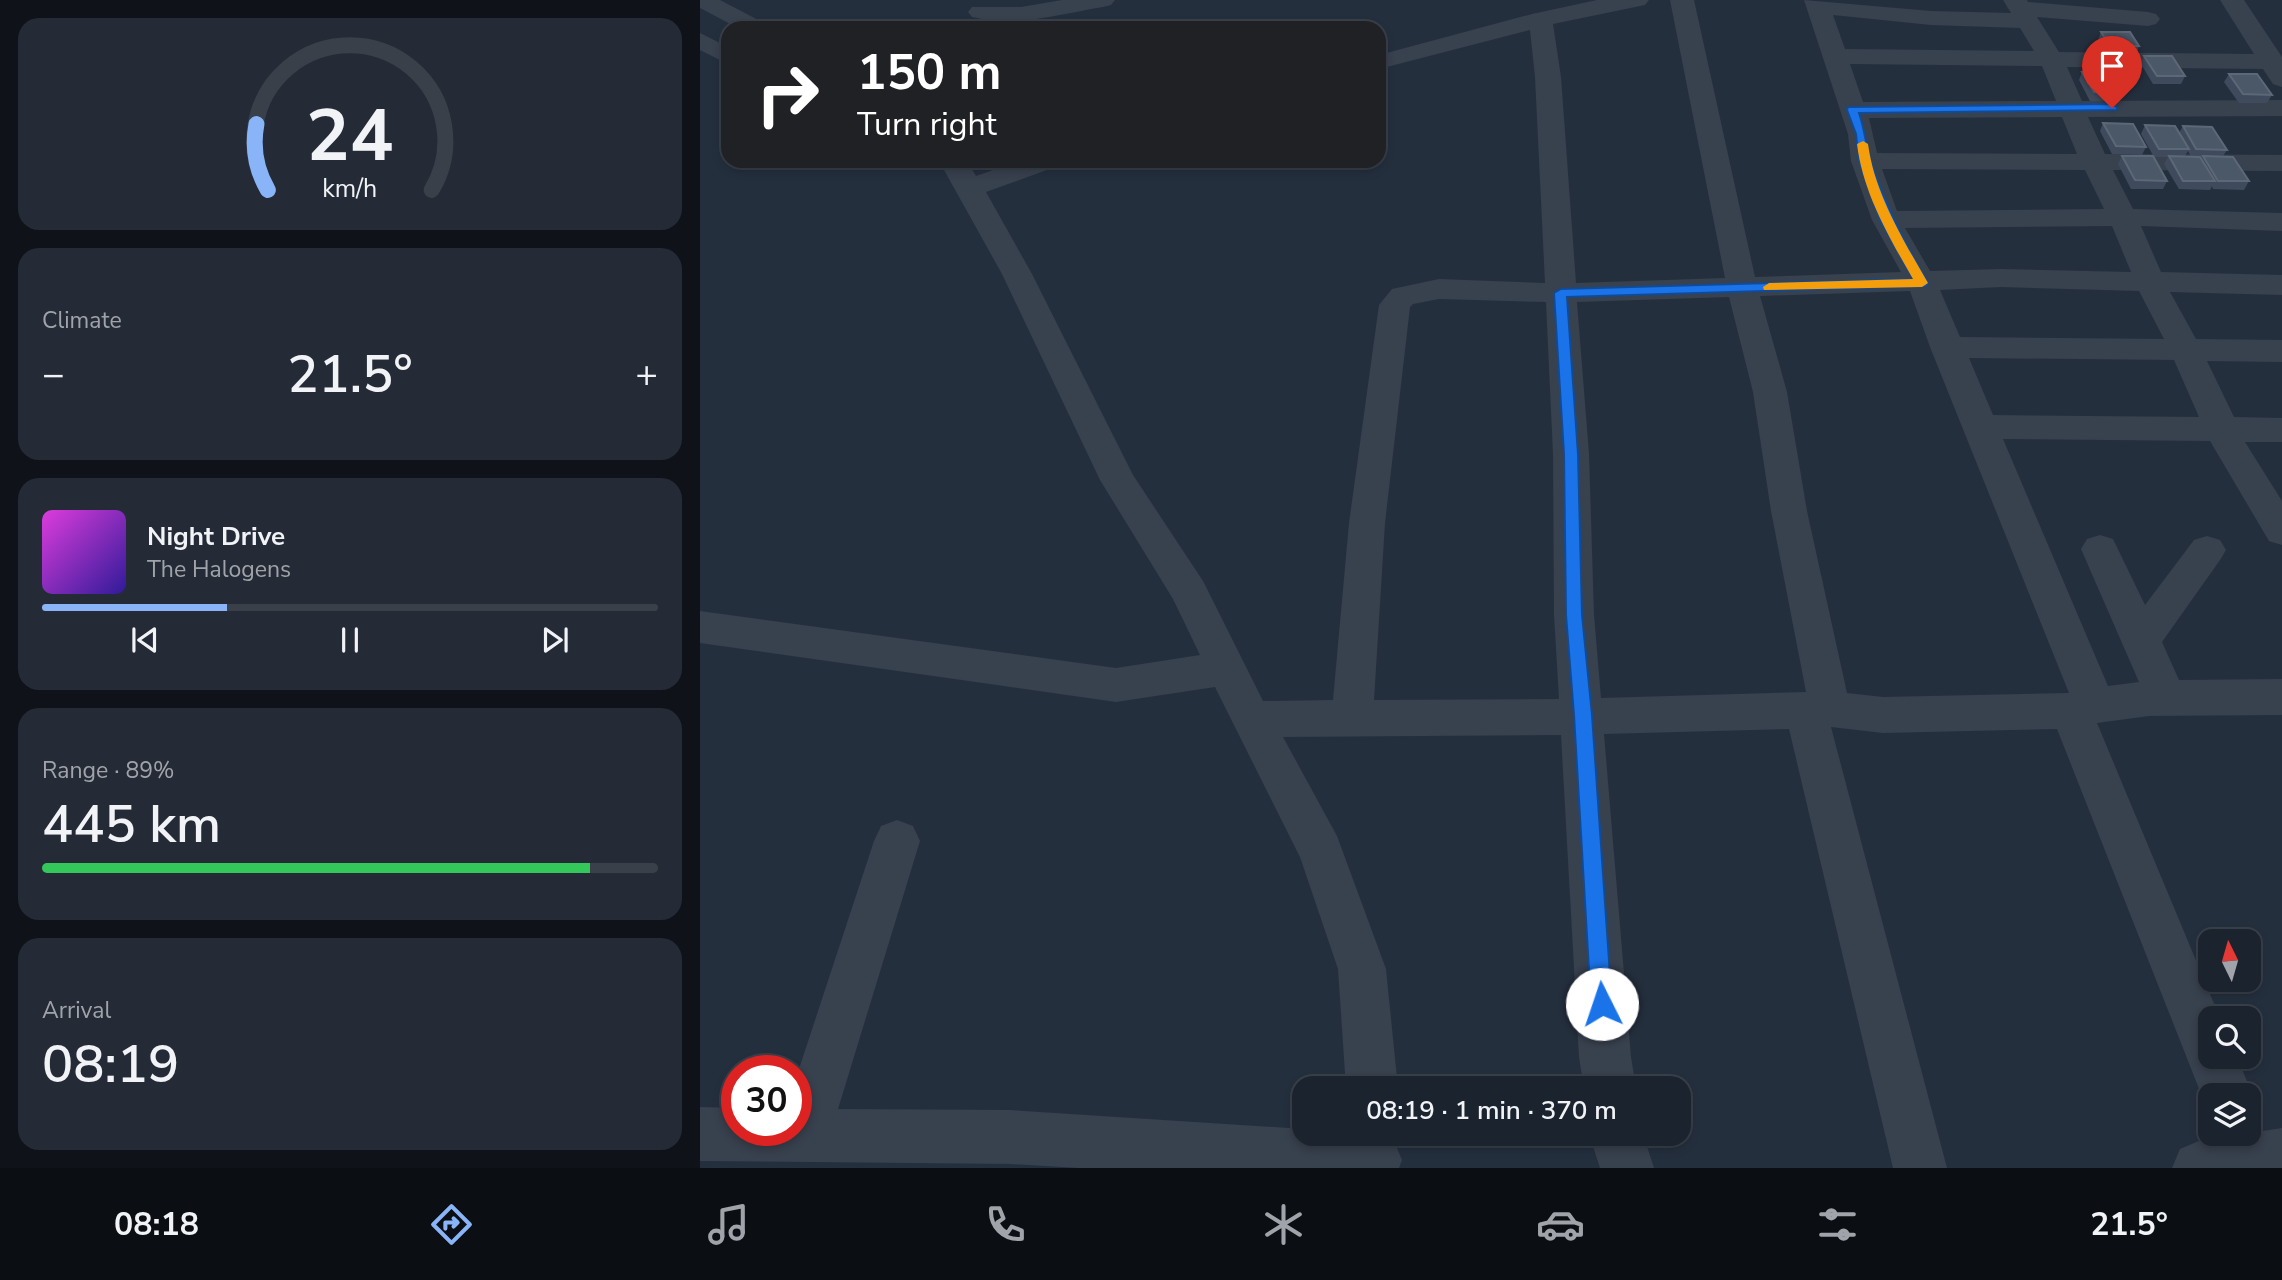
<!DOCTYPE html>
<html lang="en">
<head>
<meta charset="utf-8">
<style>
  :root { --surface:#1b232e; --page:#242b36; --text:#f1f3f6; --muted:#a0a4aa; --line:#39404a; --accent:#8ab4f8 }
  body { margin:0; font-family:"Nunito Sans",sans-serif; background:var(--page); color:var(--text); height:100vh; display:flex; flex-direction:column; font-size:26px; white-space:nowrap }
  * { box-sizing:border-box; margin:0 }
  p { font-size:23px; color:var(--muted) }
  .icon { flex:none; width:38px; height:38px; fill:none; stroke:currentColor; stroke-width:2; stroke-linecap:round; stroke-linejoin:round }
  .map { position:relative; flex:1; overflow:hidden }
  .drawer { display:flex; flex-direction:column; gap:18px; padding:18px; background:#0f1319; width:700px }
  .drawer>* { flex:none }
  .top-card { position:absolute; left:21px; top:21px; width:665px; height:147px; border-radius:21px; box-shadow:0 4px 10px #0003,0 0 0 2px var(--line); background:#202124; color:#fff; overflow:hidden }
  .needle { width:46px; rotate:355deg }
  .controls { position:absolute; left:1498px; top:929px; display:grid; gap:14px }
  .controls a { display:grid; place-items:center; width:63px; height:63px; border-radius:14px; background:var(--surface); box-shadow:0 4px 10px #0003,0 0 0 2px var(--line); font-size:35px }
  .speed { position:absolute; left:21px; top:1055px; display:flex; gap:14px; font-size:35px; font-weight:700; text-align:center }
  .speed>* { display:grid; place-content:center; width:91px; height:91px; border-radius:50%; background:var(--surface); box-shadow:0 4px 10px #0003,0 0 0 2px var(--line); line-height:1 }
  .speed .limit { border:10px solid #d22; background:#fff; color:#111 }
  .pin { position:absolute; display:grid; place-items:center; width:60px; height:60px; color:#fff; margin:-72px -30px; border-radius:50% 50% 50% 0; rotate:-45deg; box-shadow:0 0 7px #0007 }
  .pin .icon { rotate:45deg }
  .me { position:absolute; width:77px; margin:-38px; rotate:356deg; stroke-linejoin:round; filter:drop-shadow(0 0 5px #0008) }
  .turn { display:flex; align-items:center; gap:24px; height:147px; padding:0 21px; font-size:32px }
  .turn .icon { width:91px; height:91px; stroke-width:2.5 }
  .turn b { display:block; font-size:49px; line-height:60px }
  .big { font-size:52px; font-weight:600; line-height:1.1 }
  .drawer .tile { flex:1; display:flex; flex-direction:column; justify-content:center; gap:10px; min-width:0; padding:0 24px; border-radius:21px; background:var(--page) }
  .drawer .dial { align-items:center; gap:0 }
  .dial svg { height:182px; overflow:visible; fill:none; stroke:var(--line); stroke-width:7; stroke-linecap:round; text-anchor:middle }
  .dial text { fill:var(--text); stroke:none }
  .song { display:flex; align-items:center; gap:21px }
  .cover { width:84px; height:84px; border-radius:10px; background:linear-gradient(135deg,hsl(300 70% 55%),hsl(250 70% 35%)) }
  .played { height:7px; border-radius:4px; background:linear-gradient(90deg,var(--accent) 30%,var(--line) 30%) }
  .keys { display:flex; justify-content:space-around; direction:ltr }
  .heat { display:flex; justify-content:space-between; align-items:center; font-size:38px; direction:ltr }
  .charge { height:10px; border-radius:5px; background:linear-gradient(90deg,#34c759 89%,var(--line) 0) }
  .trip { position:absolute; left:592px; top:1076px; width:399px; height:70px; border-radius:21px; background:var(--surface); box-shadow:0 4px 10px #0003,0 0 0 2px var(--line); font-weight:600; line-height:70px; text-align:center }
  .dock { display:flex; height:112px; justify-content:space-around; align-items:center; background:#0b0e12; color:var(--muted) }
  .dock .icon { width:49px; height:49px }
  .dock .selected { color:var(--accent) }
  .dock b { font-size:32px; color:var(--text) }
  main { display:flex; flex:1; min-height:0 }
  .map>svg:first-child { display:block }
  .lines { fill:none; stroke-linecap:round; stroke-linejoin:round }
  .minor { fill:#38414e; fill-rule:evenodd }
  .wall { fill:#3f4b5c; fill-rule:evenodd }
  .building { fill:#4b5868; stroke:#5c6777; stroke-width:2 }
  .route { fill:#1a73e8; stroke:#114b97; stroke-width:2 }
  .slow { fill:#f59e0b }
</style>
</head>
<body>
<main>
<section class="drawer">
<div class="tile dial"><svg viewBox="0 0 100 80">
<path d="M14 69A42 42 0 1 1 86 69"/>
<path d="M14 69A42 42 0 0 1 9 40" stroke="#8ab4f8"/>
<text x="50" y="56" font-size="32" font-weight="700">24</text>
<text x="50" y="72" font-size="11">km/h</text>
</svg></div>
<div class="tile"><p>Climate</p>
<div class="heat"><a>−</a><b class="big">21.5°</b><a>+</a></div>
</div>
<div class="tile">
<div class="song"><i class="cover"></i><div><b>Night Drive</b><p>The Halogens</p></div></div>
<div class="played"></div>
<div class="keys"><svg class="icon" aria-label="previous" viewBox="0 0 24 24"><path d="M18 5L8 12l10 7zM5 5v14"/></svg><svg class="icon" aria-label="pause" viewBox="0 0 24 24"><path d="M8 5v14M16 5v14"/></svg><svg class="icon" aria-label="next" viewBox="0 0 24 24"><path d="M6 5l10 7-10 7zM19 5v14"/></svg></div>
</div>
<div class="tile"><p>Range · 89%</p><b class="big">445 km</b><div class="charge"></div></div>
<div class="tile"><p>Arrival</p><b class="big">08:19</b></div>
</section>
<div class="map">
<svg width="1582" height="1168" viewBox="0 0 1582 1168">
  <rect width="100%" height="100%" fill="#242f3e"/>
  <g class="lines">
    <path class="minor" d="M0,0H20L64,23L68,28H38L0,8Z
      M362,0H415L411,5L403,7C360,14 315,28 272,17L268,12L272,7H321Z
      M897,0H949L945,5L853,24L861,77L876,283L1025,278L970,0H994L1055,277L1201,272L1172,220L1151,161L1148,134L1104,0L1231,11L1311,13L1303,0H1327L1328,2L1448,12L1456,14L1460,19L1456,24L1448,26L1337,17L1359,52L1554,54L1520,0H1544L1582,57V87L1573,84L1563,69L1367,67L1382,101L1582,100V116L1388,117L1405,154L1582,155V171L1413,170L1433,209L1582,213V231L1441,226L1461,272L1582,275V295L1470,292L1496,339L1582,340V362L1507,361L1534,417L1582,418V442H1545L1582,501V545L1569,541L1510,441L1303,439L1408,686L1439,682L1381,549L1387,539L1400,535L1413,539L1445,605L1494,540L1507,536L1520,540L1526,550L1520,560L1462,642L1479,680L1582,679V715L1449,716L1397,723L1520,1018H1510V1057H1537L1553,1096L1549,1106V1096H1510L1509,1114L1357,729L1183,733L1131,727L1247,1168H1193L1089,729L904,734L931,1057L936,1088H884L879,1057L861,735L583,737L637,836L686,969L698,1088H646L638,969L600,857L515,687L416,702L0,643V611L416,668L500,655L473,599L400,480L302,274L239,161H267L276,176L319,161H359L355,167L286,192L332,274L433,475L503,581L563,701L633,700L649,523L679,305L692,289L739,279L845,283L835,77L830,30L679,69V55L832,14ZM1133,15L1231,25L1320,28L1334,51L1145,49ZM1150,64L1342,66L1356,101L1163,102ZM1362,117L1377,154L1177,153L1169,118ZM1182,169L1385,170L1404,209L1197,211ZM1412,226L1431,272L1301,269L1230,271L1205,228ZM1301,287L1439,291L1464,339L1260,337L1240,290ZM1210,291L1230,347L1369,693L1183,697L1147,693L1107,511L1087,392L1060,296ZM1029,297L1053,392L1071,511L1106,692L901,698L894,615L889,454L877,302ZM739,299L846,302L853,454L854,615L859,699L674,700L685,523L710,307L713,304ZM1269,358L1474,360L1499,417L1293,415Z
      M0,33L28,47V64L0,50Z
      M197,820L213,826L220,841L138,1109L310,1110L604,1129V1134H677L694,1141L702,1160L699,1168H379L310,1164L0,1161V1107L37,1108V1130H96V1078L174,841L181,826Z
      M1582,1128V1168H1472L1480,1149L1499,1141Z
      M889,1134H943L954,1168H900Z"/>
  </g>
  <path class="wall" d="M1401,32L1439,46L1436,54H1407L1398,40Z
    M1444,56L1485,76L1481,84H1453L1441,64Z
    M1382,72L1422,93L1418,101H1390L1379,80Z
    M1529,74L1572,95L1567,103H1539L1524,82Z
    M1403,123L1446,147L1442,155L1412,154L1400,131Z
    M1445,125L1479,133L1483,126L1527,150L1523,156L1549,181L1544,190L1513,189L1512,186L1510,190L1479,189L1464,164L1468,157H1454L1441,134ZM1488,151L1491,157L1485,156Z
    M1422,156L1467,181L1463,189H1431L1418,164Z"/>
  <path class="building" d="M1401,32H1430L1439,46H1410Z
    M1444,56H1472L1485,76H1457Z
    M1382,72H1410L1422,93L1394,92Z
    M1529,74H1557L1572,95L1543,94Z
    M1403,123L1433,124L1446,147L1416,146Z
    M1445,125L1475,126L1489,149H1459Z
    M1483,126L1512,127L1527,150L1496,149Z
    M1422,156H1453L1467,181L1435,180Z
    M1469,156L1500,157L1515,181H1483Z
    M1503,156L1533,157L1549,181H1518Z"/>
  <path class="route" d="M1412,104L1418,108L1416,110L1159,113C1165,130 1166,148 1172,165C1187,209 1205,243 1228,283L1226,286L867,297L878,454L882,615L892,715L912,1004L909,1012L902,1015L894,1012L891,1004L874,715L866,615L864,454L854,293L861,289L1213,279L1180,220L1159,161L1156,134L1147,110L1148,107Z"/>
  <path class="slow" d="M1163,141L1168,144C1175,195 1203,239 1228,283L1222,287L1064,290L1063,287L1069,283L1213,279C1189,237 1163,193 1157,144Z"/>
</svg>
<div class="controls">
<a><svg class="needle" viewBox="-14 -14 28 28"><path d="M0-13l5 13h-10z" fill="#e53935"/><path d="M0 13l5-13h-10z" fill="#a0a4aa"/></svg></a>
<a><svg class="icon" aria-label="search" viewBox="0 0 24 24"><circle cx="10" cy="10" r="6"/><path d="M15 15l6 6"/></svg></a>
<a><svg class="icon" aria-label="layers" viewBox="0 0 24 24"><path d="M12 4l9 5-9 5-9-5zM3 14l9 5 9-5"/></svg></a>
</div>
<div class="speed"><div class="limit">30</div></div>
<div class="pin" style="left:1412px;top:108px;background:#d93025"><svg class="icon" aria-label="arrive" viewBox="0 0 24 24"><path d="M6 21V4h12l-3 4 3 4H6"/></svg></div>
<svg class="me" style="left:902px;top:1004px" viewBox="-20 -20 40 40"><circle r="19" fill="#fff"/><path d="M0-13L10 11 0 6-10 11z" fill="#1a73e8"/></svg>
<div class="trip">08:19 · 1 min · 370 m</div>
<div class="top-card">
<div class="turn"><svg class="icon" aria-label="right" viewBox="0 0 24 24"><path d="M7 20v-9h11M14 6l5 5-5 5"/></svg><div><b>150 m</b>Turn right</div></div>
</div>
</div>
</main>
<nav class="dock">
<b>08:18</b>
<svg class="icon selected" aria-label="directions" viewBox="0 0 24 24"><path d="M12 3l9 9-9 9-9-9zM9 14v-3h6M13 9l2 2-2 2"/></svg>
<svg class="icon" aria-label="music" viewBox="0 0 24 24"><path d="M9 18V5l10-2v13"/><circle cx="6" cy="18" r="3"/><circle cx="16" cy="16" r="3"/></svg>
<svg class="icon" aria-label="phone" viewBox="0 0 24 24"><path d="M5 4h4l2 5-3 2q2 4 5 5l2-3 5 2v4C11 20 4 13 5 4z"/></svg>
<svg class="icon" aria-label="climate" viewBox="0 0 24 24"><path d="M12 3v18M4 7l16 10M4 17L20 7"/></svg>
<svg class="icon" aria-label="car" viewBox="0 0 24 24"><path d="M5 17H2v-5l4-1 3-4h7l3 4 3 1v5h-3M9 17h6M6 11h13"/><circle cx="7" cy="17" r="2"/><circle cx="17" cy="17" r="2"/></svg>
<svg class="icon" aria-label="filters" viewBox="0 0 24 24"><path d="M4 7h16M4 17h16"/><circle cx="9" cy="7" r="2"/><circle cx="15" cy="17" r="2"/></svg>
<b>21.5°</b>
</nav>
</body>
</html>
